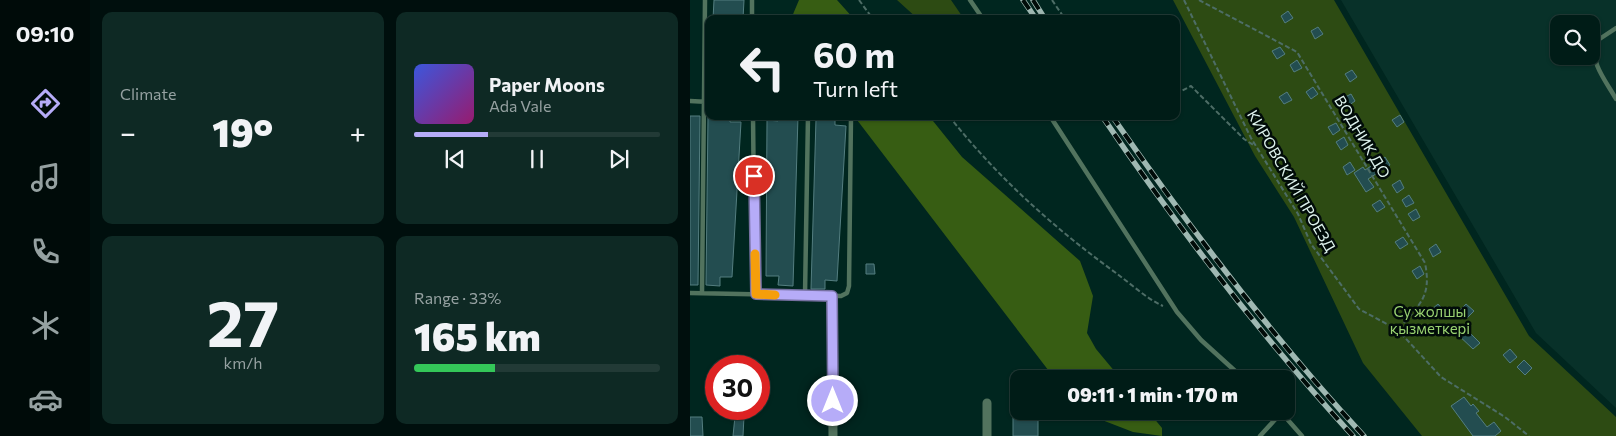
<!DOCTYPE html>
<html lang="en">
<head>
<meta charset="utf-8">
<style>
  :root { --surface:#001c17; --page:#0e2924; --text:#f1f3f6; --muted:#95a1a1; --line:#223a36; --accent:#b6acf8 }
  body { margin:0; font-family:Commissioner,sans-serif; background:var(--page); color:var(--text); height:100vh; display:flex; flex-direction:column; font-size:19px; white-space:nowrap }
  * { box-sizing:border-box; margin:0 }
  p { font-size:16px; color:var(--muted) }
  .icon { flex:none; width:28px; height:28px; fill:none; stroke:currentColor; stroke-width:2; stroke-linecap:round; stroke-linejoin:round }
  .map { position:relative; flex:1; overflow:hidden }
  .details { display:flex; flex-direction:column; gap:12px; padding:12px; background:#000f0d; width:600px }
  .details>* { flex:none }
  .hud { position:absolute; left:15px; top:15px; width:475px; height:105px; border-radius:10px; box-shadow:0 1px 4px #0004,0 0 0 1px var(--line); background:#001c17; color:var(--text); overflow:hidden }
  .controls { position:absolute; left:860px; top:15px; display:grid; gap:10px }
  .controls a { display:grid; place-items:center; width:50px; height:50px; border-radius:10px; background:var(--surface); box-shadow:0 1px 4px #0004,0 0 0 1px var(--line); font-size:25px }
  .speed { position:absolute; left:15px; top:355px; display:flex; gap:10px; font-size:25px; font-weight:700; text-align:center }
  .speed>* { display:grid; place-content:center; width:65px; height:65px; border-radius:50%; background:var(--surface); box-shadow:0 1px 4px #0004,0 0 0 1px var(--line); line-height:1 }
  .speed .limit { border:8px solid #d22; background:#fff; color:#111 }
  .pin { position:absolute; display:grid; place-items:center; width:42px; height:42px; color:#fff; margin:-21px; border:2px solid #fff; border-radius:50%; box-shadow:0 1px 5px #0007 }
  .me { position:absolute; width:55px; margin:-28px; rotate:0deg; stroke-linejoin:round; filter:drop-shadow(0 0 4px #0008) }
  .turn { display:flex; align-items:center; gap:18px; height:105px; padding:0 25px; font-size:22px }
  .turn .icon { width:65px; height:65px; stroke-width:2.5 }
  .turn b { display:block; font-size:35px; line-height:42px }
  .big { font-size:38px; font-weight:800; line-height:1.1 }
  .details .card { flex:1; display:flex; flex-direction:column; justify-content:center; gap:8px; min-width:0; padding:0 18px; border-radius:10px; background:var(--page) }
  .details .dial { align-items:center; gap:0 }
  .dial b { font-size:65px; line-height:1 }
  .song { display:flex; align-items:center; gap:15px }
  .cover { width:60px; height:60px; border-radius:8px; background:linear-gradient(135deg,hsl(230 70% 55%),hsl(320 70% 35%)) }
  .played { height:5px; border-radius:2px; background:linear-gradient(90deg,var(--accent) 30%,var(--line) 30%) }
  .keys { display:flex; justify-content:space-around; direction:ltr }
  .heat { display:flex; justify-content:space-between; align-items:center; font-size:28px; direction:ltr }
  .charge { height:8px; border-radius:4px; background:linear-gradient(90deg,#34c759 33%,var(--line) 0) }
  .details .tiles { flex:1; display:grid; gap:12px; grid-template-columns:repeat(2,1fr) }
  .trip { position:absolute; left:320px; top:370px; width:285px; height:50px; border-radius:10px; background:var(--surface); box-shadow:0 1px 4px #0004,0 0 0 1px var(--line); font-weight:800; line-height:50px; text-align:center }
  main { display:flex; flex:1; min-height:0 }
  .tab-bar { display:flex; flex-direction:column; width:90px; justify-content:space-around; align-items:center; background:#000b09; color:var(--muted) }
  .tab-bar .icon { width:35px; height:35px }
  .tab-bar .active { color:var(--accent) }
  .tab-bar b { font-size:22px; color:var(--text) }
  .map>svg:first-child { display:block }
  .built { fill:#083129; fill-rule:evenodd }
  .green { fill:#2d4b13 }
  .forest { fill:#375d13 }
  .building { fill:#234d50; stroke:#547e80 }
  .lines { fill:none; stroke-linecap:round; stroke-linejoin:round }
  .path { stroke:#4d6d66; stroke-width:2; stroke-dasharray:5 2.5; stroke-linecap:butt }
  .service { stroke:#52735e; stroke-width:4.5 }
  .minor { stroke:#52735e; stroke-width:9 }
  .rail-casing { stroke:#9fb8b2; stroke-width:5.5 }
  .rail { stroke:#010c09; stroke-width:4; stroke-dasharray:11; stroke-linecap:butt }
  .route-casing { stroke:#7670a1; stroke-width:12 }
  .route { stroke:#b6acf8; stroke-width:9 }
  .slow { stroke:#f59e0b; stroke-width:9 }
  .labels { text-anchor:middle; stroke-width:5; stroke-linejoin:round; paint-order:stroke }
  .street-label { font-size:15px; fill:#def3ed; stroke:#010c09 }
  .park-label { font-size:15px; fill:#99d271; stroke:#010c09 }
</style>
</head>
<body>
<main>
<nav class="tab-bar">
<b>09:10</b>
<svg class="icon active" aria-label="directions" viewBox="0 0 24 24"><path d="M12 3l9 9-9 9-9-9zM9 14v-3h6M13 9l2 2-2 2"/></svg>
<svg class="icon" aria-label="music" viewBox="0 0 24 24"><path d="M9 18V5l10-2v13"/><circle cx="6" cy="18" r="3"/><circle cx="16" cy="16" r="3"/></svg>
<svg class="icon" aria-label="phone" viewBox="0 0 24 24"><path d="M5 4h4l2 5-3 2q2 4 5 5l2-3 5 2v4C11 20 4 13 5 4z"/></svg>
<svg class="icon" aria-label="climate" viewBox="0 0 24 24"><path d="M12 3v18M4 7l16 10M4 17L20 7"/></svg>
<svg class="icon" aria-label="car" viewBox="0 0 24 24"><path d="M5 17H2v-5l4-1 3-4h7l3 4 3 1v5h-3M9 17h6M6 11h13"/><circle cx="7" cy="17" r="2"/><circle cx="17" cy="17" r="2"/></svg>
</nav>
<section class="details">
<div class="tiles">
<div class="card"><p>Climate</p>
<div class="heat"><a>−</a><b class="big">19°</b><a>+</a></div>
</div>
<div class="card">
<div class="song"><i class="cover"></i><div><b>Paper Moons</b><p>Ada Vale</p></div></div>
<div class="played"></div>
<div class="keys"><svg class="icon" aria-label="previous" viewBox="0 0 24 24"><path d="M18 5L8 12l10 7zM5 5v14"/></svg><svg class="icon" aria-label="pause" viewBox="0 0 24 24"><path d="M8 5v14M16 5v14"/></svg><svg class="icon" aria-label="next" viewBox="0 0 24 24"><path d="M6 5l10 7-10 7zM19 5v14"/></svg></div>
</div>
<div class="card dial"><b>27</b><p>km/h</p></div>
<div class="card"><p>Range · 33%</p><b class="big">165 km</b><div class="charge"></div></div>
</div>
</section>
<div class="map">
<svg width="926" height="436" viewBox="0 0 926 436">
  <rect width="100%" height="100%" fill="#00261f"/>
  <path class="built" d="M651,0H926V408L846,333ZM869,24H901V56H869Z"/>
  <path class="green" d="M207,0H261L274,19H228Z
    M483,0H644L839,336L926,417V436H732L673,363L604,217L565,156Z"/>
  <path class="forest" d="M109,0H147L164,19H101Z
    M164,116H239L272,157L390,261L403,296L397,333L406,349L431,379H365Z
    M395,411H458L472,428V436L443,432L399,415Z"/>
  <path class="building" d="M24,0H54L53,19H23Z
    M598,11L603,18L595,23L591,16Z
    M628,27L633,34L625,39L621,31Z
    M590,47L595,54L587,59L582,51Z
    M607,60L612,68L604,72L600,65Z
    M662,70L667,77L660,82L655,74Z
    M623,87L628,94L621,99L616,92Z
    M597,92L602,100L594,104L589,97Z
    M661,94L665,101L658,106L653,98Z
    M710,115L714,122L707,127L702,120Z
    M0,116H10L8,285H0Z
    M18,116H40V122H51L42,277H30V286L16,285Z
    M88,116H108L103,286L88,285L89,276H76L77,120L88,121Z
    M126,119L145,120V125L156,126L147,281L135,280V289H121Z
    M646,123L650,130L643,135L638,127Z
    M654,137L658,145L651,150L646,142Z
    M695,157L700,165L678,179L684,187L676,192L664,173L673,167L675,170Z
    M660,162L665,170L657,175L653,167Z
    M710,180L714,188L707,193L702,185Z
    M719,195L724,203L716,207L712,200Z
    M690,200L695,207L687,212L682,205Z
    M726,209L730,217L723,221L718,214Z
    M713,237L718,244L710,249L705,242Z
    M746,244L751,252L743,257L739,249Z
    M176,264H184L185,274H176Z
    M730,266L734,274L727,279L722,271Z
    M748,304L755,312L748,318L741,310Z
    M776,304L784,311L777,318L770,310Z
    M772,325L790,343L783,349L765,332Z
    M820,349L827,357L820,363L813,355Z
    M834,360L842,368L835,375L827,367Z
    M774,397L781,406L783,404L789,411L786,413L797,427L804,422L811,431L805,436H783L761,406Z
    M323,413H348V436H323Z
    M45,416H54L53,436H43Z
    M0,417H12L13,436H0Z"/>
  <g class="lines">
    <path class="path" d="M169,0L183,19
      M362,0L375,19
      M494,0L561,138L608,214L621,244L669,309L708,330L751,377L815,417L839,436
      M509,0L607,52L735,263C742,298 729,304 708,330
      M486,94L501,86L554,139L565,146
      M259,116C307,177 364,228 426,273C441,284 457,299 473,306"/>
    <path class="service" d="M62,0V19
      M280,0L293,19
      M926,28L905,42C900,63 916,81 926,99
      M0,101L19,102
      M63,116L65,294
      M360,116L487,312L511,340L554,379
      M0,293L151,296L157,293L159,286L161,116
      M12,293L15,0
      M115,295L118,116
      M590,411L612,436
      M570,436L591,413"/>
    <path class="minor" d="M142,296L143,436
      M297,436V403"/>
    <g class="rail-casing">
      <path id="rail" d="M333,0L346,19
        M343,0L355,19
        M412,116C488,228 572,337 663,436
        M422,116C499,227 582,337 674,436"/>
    </g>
    <use href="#rail" class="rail"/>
  </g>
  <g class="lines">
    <g class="route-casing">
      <path id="route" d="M64,176L66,294L142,296L143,401"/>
    </g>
    <use href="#route" class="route"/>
    <path class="slow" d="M65,254L66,294L85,295"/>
  </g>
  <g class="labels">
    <g class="street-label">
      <text transform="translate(672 137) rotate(59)" y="5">ВОДНИК ДО</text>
      <text transform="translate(601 181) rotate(60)" y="5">КИРОВСКИЙ ПРОЕЗД</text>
    </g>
    <g class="park-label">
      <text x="740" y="317">Су жолшы<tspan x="740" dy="17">қызметкері</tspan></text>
    </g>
  </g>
</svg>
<div class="controls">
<a><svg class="icon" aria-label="search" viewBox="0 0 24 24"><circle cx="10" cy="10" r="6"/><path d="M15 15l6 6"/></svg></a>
</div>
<div class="speed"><div class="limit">30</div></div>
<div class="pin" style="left:64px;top:176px;background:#d93025"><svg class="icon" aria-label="arrive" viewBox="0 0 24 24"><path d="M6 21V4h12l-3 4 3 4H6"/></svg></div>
<svg class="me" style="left:143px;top:401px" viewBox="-20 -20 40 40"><circle r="17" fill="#b6acf8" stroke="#fff" stroke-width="3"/><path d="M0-11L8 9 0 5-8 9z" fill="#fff"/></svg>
<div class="trip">09:11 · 1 min · 170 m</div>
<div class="hud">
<div class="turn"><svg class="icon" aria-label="left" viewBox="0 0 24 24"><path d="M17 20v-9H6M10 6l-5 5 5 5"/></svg><div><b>60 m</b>Turn left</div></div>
</div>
</div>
</main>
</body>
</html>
